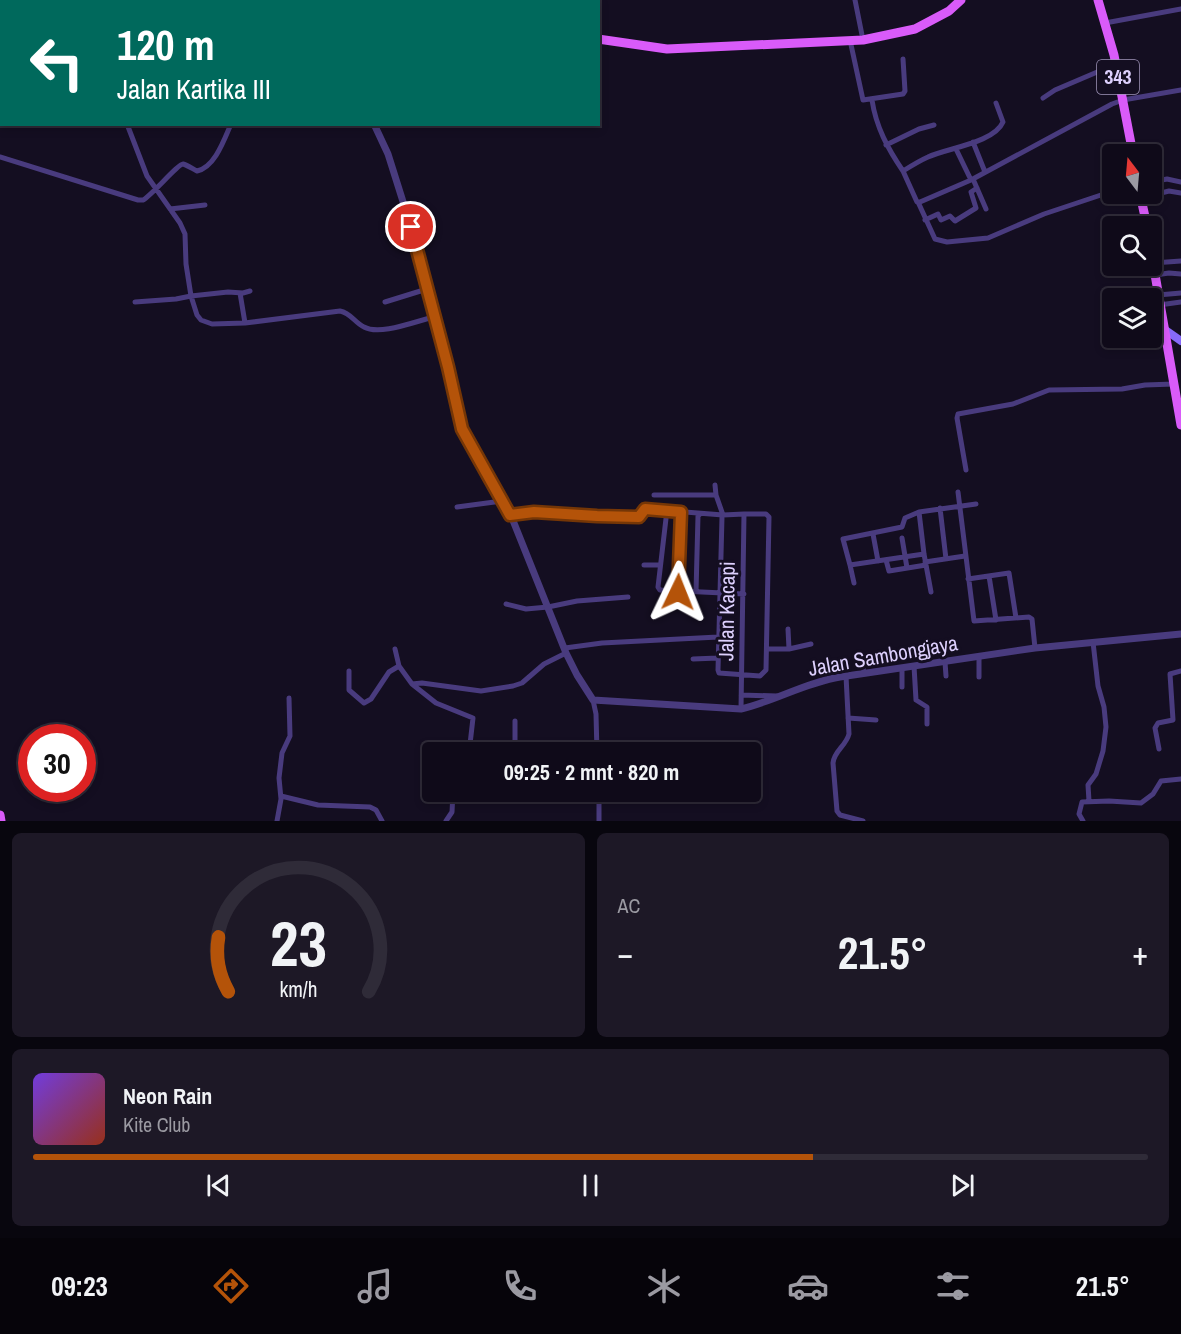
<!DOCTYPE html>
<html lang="id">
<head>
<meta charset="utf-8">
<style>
  :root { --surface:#0f0a19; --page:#1d1826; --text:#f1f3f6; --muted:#9b9aa2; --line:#2f2b38; --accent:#b45309 }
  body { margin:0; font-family:"Archivo Narrow",sans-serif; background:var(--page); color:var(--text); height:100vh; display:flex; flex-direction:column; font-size:22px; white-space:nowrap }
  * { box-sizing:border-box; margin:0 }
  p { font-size:20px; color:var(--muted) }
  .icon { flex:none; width:33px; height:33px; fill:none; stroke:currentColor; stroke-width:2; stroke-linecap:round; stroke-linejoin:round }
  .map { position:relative; height:821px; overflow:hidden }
  .drawer { display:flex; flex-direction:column; gap:12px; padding:12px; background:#08060e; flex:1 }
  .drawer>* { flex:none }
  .top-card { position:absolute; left:0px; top:0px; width:600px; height:126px; box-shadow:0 3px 9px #0003,0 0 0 2px var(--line); background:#00695c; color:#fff; overflow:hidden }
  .needle { width:39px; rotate:344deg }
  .buttons { position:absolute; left:1102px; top:144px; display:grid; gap:12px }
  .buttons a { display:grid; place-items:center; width:60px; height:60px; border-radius:6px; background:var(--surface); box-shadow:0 3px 9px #0003,0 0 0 2px var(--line); font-size:30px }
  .speed { position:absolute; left:18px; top:724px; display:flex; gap:12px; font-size:30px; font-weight:700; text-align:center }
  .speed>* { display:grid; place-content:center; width:78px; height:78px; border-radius:50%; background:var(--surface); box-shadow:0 3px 9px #0003,0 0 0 2px var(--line); line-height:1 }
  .speed .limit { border:9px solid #d22; background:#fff; color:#111 }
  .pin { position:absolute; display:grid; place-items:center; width:51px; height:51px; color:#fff; margin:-26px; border:3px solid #fff; border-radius:50%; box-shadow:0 2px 6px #0007 }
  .me { position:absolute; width:66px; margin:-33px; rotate:2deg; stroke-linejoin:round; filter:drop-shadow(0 0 4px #0008) }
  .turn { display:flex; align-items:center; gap:21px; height:126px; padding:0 18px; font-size:27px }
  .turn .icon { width:78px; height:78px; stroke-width:2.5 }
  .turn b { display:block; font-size:42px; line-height:51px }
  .big { font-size:45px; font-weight:800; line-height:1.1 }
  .drawer .widget { flex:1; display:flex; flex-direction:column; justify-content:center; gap:9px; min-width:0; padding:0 21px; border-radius:9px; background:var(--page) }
  .drawer .dial { align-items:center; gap:0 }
  .dial svg { height:156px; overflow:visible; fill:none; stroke:var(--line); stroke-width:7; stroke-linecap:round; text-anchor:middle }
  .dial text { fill:var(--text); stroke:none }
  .song { display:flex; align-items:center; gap:18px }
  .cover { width:72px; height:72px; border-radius:9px; background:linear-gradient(135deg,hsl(260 70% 55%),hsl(10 70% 35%)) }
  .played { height:6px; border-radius:3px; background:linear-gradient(90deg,var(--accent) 70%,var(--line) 70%) }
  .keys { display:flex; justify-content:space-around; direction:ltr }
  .heat { display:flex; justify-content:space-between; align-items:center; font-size:33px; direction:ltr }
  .drawer .tiles { flex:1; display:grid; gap:12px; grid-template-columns:1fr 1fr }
  .widget:last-child { grid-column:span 2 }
  .trip { position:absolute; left:422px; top:742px; width:339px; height:60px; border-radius:6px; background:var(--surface); box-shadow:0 3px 9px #0003,0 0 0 2px var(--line); font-weight:800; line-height:60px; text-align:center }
  .tab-bar { display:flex; height:96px; justify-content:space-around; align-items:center; background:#06040a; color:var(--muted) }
  .tab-bar .icon { width:42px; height:42px }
  .tab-bar .selected { color:var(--accent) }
  .tab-bar b { font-size:27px; color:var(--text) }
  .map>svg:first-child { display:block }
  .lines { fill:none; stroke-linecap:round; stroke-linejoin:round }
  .minor { stroke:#493b7e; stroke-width:5 }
  .tertiary { stroke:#493b7e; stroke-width:7 }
  .secondary { stroke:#876af9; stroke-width:8 }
  .primary { stroke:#d95bf9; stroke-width:9 }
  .route-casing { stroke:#753606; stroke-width:15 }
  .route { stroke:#b45309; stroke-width:10 }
  .labels { text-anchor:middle; stroke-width:6; stroke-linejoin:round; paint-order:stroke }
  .shield { fill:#140e21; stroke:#a196bb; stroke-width:1.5 }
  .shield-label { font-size:20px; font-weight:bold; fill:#ddd0fd }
  .street-label { font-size:21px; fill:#ddd0fd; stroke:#140e21 }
</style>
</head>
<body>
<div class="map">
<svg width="1181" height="821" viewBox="0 0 1181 821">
  <rect width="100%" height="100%" fill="#140e21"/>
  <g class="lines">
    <path class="minor" d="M171,0V2
      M855,0L863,40
      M98,2L99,0
      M1105,23L1181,9
      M850,40L863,100L903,94L905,91L903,59
      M0,92H2
      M1043,98L1055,90L1116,64
      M872,100C876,127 888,149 903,171
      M996,103L1003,122C994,143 947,148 928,157C919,161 911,166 903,171L917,202H920L971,180L1112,104L1123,100L1181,90
      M127,124L147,176L180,223L185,234L186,264L191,296L197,315L201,320L212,324L245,323L340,311C351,313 355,323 364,327C380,336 416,321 434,317
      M973,142L985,172
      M886,145L919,129L934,125
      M956,149L971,180
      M0,157L138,200H143C152,195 178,164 183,164C187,165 193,169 197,171C215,167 224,140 231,124
      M973,179L986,209
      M1152,182L1167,179L1181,182
      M1141,198L1169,191L1181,193
      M918,202L935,239L947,242L988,238L1044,214L1113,191
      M170,209L205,205
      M925,220L938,214L941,220L950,216L955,221L976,208L971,192L977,188
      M1153,263L1181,261
      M1155,275L1169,273L1181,274
      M240,293L245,323
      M1158,295L1181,293
      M135,302L176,299L191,296L228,292L243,293L250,291
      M385,302L427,289
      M1152,306L1181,302
      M966,470L957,418L958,414L1013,404L1049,390L1122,389L1145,385L1174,384
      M958,492L974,621L1029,617L1032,619L1035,648
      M654,495H716
      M457,507L502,501
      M940,508L946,559
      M667,510L658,587L660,590L744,594
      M919,512L924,554L931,592
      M744,514H766L769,517L766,670L760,676L719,673L718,670L722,517L723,515Z
      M510,515C553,509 596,516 639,517L643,514L644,510L647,509L723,515L716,495L715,485
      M873,534L878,561
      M902,538L907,568
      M924,554L850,565L843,539L902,527L905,518L919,512L976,504
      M886,560L889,571L926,565
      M925,562L965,556
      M644,565H660
      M850,565L854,583
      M989,576L996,620
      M968,579L1009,573L1016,618
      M678,592L681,512
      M696,592L698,516L700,514
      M506,604L526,609L548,607L577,601L628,597
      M788,629L789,649
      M565,648L602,643L718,637
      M395,649L399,666L412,684L422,683L481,691L513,686L522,683L544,664L566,653
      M767,649H789L811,644
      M860,653L864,673
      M979,657V677
      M693,659L718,658
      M945,662L946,676
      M914,666L916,700L927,707V724
      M902,668V687
      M349,671V690L364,703L371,699L389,672L399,666
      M846,676L849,734C846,746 834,751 833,763L837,811L840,815L863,821
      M412,684L436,703L473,718L469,753
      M741,695L777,696
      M593,700L596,714L597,753
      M741,709L744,514
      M848,718L876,720
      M1159,749L1155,728L1158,723L1173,720L1170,674L1181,671
      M515,753V721
      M599,792V821
      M281,796L318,805L370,807L376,810L382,821
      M1089,801L1088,785L1096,774L1103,751L1106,727L1104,707L1098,686L1093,642
      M277,821L281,799L279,778L282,753L290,736L289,698
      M446,821L452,812L453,792
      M1083,821L1079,814L1082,802L1109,801L1141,803L1153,794L1161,781L1181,779"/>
    <path class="tertiary" d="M301,0L302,2
      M374,124L388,154L411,227L448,367L462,429L512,518L566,653L577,675L593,700L741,709C775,701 804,683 840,677L1035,648L1181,634"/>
    <path class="secondary" d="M1164,329L1181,341"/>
    <path class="primary" d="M506,0L509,2
      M1098,0L1114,55L1133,154
      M598,39L667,49L863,40L915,29L949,11L961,0
      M1140,194L1147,226
      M1152,257L1181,425
      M0,815L1,821"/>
  </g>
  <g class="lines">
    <g class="route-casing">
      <path id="route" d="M411,227L448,367L462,429L510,515L534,512L597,516L639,517L645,509L681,512L678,592"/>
    </g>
    <use href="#route" class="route"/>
  </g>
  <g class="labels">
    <rect class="shield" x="1097" y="60" width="42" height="34" rx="4.5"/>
    <g class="shield-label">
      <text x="1118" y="84">343</text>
    </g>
    <g class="street-label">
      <text transform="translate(727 611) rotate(-89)" y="7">Jalan Kacapi</text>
      <text transform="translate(883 656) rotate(-10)" y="7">Jalan Sambongjaya</text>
    </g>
  </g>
</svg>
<div class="buttons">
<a><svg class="needle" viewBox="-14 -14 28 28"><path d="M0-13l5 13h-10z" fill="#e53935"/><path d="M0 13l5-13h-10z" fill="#9b9aa2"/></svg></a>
<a><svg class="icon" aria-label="search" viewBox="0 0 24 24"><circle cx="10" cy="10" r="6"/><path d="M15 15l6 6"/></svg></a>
<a><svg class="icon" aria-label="layers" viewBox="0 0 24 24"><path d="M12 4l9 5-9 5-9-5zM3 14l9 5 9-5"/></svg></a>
</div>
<div class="speed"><div class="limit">30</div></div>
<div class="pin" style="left:411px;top:227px;background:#d93025"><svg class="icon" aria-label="arrive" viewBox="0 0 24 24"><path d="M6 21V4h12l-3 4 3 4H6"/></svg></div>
<svg class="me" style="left:678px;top:592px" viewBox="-20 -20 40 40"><path d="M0-17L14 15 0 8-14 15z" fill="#b45309" stroke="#fff" stroke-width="4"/></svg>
<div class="trip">09:25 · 2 mnt · 820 m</div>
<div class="top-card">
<div class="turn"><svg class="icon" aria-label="left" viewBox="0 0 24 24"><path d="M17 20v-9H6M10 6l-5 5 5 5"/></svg><div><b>120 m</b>Jalan Kartika III</div></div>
</div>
</div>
<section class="drawer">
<div class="tiles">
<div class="widget dial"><svg viewBox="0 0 100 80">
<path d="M14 69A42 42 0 1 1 86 69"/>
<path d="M14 69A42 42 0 0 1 9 41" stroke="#b45309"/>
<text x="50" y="56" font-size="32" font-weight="700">23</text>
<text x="50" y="72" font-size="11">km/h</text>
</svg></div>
<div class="widget"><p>AC</p>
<div class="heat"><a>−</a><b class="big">21.5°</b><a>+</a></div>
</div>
<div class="widget">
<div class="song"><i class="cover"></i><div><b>Neon Rain</b><p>Kite Club</p></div></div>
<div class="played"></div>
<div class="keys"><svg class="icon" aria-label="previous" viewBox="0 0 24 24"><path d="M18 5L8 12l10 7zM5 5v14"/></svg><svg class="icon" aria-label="pause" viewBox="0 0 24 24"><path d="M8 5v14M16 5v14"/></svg><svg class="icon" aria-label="next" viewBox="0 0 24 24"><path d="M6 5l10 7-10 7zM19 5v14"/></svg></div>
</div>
</div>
</section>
<nav class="tab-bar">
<b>09:23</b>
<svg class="icon selected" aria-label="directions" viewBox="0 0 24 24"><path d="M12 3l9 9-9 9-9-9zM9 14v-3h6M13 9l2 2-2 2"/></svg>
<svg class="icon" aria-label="music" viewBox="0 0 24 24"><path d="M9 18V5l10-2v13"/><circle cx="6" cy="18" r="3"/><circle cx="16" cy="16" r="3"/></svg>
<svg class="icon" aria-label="phone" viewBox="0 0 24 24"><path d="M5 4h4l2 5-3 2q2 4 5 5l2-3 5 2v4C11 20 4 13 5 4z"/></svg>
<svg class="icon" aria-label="climate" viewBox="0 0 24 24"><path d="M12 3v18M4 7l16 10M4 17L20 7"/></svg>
<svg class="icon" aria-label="car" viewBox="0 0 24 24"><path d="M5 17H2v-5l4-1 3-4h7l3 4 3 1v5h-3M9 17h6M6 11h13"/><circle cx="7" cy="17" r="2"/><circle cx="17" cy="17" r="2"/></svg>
<svg class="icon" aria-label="filters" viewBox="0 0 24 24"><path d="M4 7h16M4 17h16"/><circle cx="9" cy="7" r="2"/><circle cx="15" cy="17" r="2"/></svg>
<b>21.5°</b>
</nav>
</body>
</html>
